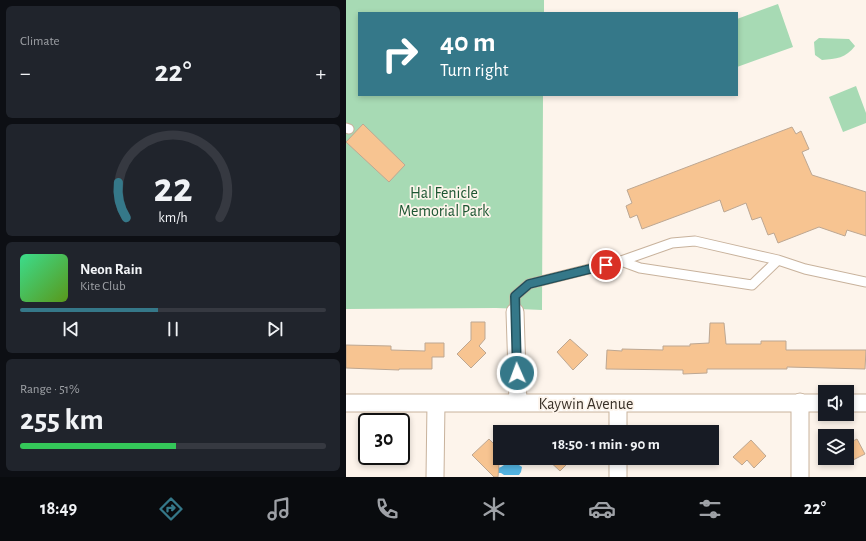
<!DOCTYPE html>
<html lang="en">
<head>
<meta charset="utf-8">
<style>
  :root { --surface:#171b24; --page:#20242c; --text:#f1f3f6; --muted:#9ea1a6; --line:#363941; --accent:#357889 }
  body { margin:0; font-family:"Alegreya Sans",sans-serif; background:var(--page); color:var(--text); height:100vh; display:flex; flex-direction:column; font-size:15px; white-space:nowrap }
  * { box-sizing:border-box; margin:0 }
  p { font-size:13px; color:var(--muted) }
  .icon { flex:none; width:22px; height:22px; fill:none; stroke:currentColor; stroke-width:2; stroke-linecap:round; stroke-linejoin:round }
  .map { position:relative; flex:1; overflow:hidden }
  .sheet { display:flex; flex-direction:column; gap:6px; padding:6px; background:#0d0f14; width:346px }
  .sheet>* { flex:none }
  .top-card { position:absolute; left:12px; top:12px; width:380px; height:84px; border-radius:0px; box-shadow:0 2px 6px #0003; background:#357889; color:#fff; overflow:hidden }
  .tools { position:absolute; left:472px; top:385px; display:grid; gap:8px }
  .tools a { display:grid; place-items:center; width:36px; height:36px; border-radius:0px; background:var(--surface); box-shadow:0 2px 6px #0003; font-size:20px }
  .speed { position:absolute; left:12px; top:413px; display:flex; gap:8px; font-size:20px; font-weight:700; text-align:center }
  .speed>* { display:grid; place-content:center; width:52px; height:52px; border-radius:50%; background:var(--surface); box-shadow:0 2px 6px #0003; line-height:1 }
  .speed .limit { border:2px solid #111; border-radius:6px; background:#fff; color:#111 }
  .pin { position:absolute; display:grid; place-items:center; width:34px; height:34px; color:#fff; margin:-17px; border:2px solid #fff; border-radius:50%; box-shadow:0 1px 4px #0007 }
  .me { position:absolute; width:44px; margin:-22px; rotate:358deg; stroke-linejoin:round; filter:drop-shadow(0 0 3px #0008) }
  .turn { display:flex; align-items:center; gap:14px; height:84px; padding:0 16px; font-size:18px }
  .turn .icon { width:52px; height:52px; stroke-width:2.5 }
  .turn b { display:block; font-size:28px; line-height:34px }
  .big { font-size:30px; font-weight:600; line-height:1.1 }
  .sheet .card { flex:1; display:flex; flex-direction:column; justify-content:center; gap:6px; min-width:0; padding:0 14px; border-radius:6px; background:var(--page) }
  .sheet .dial { align-items:center; gap:0 }
  .dial svg { height:104px; overflow:visible; fill:none; stroke:var(--line); stroke-width:7; stroke-linecap:round; text-anchor:middle }
  .dial text { fill:var(--text); stroke:none }
  .song { display:flex; align-items:center; gap:12px }
  .cover { width:48px; height:48px; border-radius:6px; background:linear-gradient(135deg,hsl(150 70% 55%),hsl(90 70% 35%)) }
  .played { height:4px; border-radius:2px; background:linear-gradient(90deg,var(--accent) 45%,var(--line) 45%) }
  .keys { display:flex; justify-content:space-around; direction:ltr }
  .heat { display:flex; justify-content:space-between; align-items:center; font-size:22px; direction:ltr }
  .charge { height:6px; border-radius:3px; background:linear-gradient(90deg,#34c759 51%,var(--line) 0) }
  .trip { position:absolute; left:147px; top:425px; width:226px; height:40px; border-radius:0px; background:var(--surface); box-shadow:0 2px 6px #0003; font-weight:600; line-height:40px; text-align:center }
  .tab-bar { display:flex; height:64px; justify-content:space-around; align-items:center; background:#090b0e; color:var(--muted) }
  .tab-bar .icon { width:28px; height:28px }
  .tab-bar .current { color:var(--accent) }
  .tab-bar b { font-size:18px; color:var(--text) }
  main { display:flex; flex:1; min-height:0 }
  .map>svg:first-child { display:block }
  .green { fill:#a7dab4 }
  .water { fill:#53b3e0 }
  .building { fill:#f7c491; stroke:#bda792 }
  .lines { fill:none; stroke-linecap:round; stroke-linejoin:round }
  .lane-casing { stroke:#c8b29c; stroke-width:11 }
  .street-casing { stroke:#c8b29c; stroke-width:19 }
  .lane { stroke:#fff; stroke-width:9 }
  .street { stroke:#fff; stroke-width:17 }
  .route-casing { stroke:#224e59; stroke-width:10 }
  .route { stroke:#357889; stroke-width:7 }
  .labels { text-anchor:middle; stroke-width:3.5; stroke-linejoin:round; paint-order:stroke }
  .park-label { font-size:16px; fill:#1d5632; stroke:#fdf4eb }
  .street-label { font-size:16px; fill:#3a3128; stroke:#fdf4eb }
</style>
</head>
<body>
<main>
<section class="sheet">
<div class="card"><p>Climate</p>
<div class="heat"><a>−</a><b class="big">22°</b><a>+</a></div>
</div>
<div class="card dial"><svg viewBox="0 0 100 80">
<path d="M14 69A42 42 0 1 1 86 69"/>
<path d="M14 69A42 42 0 0 1 8 42" stroke="#357889"/>
<text x="50" y="56" font-size="32" font-weight="700">22</text>
<text x="50" y="72" font-size="11">km/h</text>
</svg></div>
<div class="card">
<div class="song"><i class="cover"></i><div><b>Neon Rain</b><p>Kite Club</p></div></div>
<div class="played"></div>
<div class="keys"><svg class="icon" aria-label="previous" viewBox="0 0 24 24"><path d="M18 5L8 12l10 7zM5 5v14"/></svg><svg class="icon" aria-label="pause" viewBox="0 0 24 24"><path d="M8 5v14M16 5v14"/></svg><svg class="icon" aria-label="next" viewBox="0 0 24 24"><path d="M6 5l10 7-10 7zM19 5v14"/></svg></div>
</div>
<div class="card"><p>Range · 51%</p><b class="big">255 km</b><div class="charge"></div></div>
</section>
<div class="map">
<svg width="520" height="477" viewBox="0 0 520 477">
  <rect width="100%" height="100%" fill="#fdf4eb"/>
  <path class="green" d="M0,0H198V13H13V95H197L196,310L150,308L0,309Z
    M432,4L447,47L391,67V19Z
    M473,38L503,39L509,46C500,58 490,59 476,60L469,55L468,42Z
    M510,86L520,113V123L497,132L483,97Z"/>
  <path class="water" d="M158,465H173L176,467L175,472L173,475H158L155,473H152V468L155,467Z"/>
  <path class="building" d="M17,124L59,165L43,182L0,142Z
    M446,127L450,134L455,131L463,149L456,152L466,175L520,192V236L501,230L499,236L473,227L432,243L428,233L422,235L415,217L406,220L400,203L378,212L374,200L296,229L291,215L284,218L280,206L286,203L281,190Z
    M125,322H139V339L133,346L140,353L125,368L111,354L125,340Z
    M364,323H378L380,344H415V341H440V350H520L519,369L441,367V369H361V373L337,374V370L260,369L261,350L276,351V349L317,350V346H344V344L363,343Z
    M224,339L242,355L227,370L211,352Z
    M79,343H98V357H86V369H53V370L0,368V345L45,346V350L79,351Z
    M143,439L154,450L152,477H148L126,455Z
    M511,439L519,454L501,463V444Z
    M405,440L420,456L408,468L401,460L396,465L387,457Z
    M200,458H227L214,471Z"/>
  <g class="lines">
    <g class="lane-casing">
      <path id="lane" d="M0,128L3,129
        M275,261L294,268L406,285L432,260L459,269L520,282
        M169,312V296L183,284L275,261L326,243L349,241L432,260"/>
    </g>
    <g class="street-casing">
      <path id="street" d="M169,312L172,403
        M0,403H479
        M501,403H520
        M272,432V403
        M89,477L90,403
        M272,477V458
        M454,477V402"/>
    </g>
    <use href="#lane" class="lane"/>
    <use href="#street" class="street"/>
  </g>
  <g class="lines">
    <g class="route-casing">
      <path id="route" d="M171,373L169,296L183,284L260,265"/>
    </g>
    <use href="#route" class="route"/>
  </g>
  <g class="labels">
    <g class="park-label">
      <text x="98" y="198">Hal Fenicle<tspan x="98" dy="18">Memorial Park</tspan></text>
    </g>
    <g class="street-label">
      <text x="240" y="409">Kaywin Avenue</text>
    </g>
  </g>
</svg>
<div class="tools">
<a><svg class="icon" aria-label="sound" viewBox="0 0 24 24"><path d="M4 9h4l5-4v14l-5-4H4zM17 9q2 3 0 6"/></svg></a>
<a><svg class="icon" aria-label="layers" viewBox="0 0 24 24"><path d="M12 4l9 5-9 5-9-5zM3 14l9 5 9-5"/></svg></a>
</div>
<div class="speed"><div class="limit">30</div></div>
<div class="pin" style="left:260px;top:265px;background:#d93025"><svg class="icon" aria-label="arrive" viewBox="0 0 24 24"><path d="M6 21V4h12l-3 4 3 4H6"/></svg></div>
<svg class="me" style="left:171px;top:373px" viewBox="-20 -20 40 40"><circle r="17" fill="#357889" stroke="#fff" stroke-width="3"/><path d="M0-11L8 9 0 5-8 9z" fill="#fff"/></svg>
<div class="trip">18:50 · 1 min · 90 m</div>
<div class="top-card">
<div class="turn"><svg class="icon" aria-label="right" viewBox="0 0 24 24"><path d="M7 20v-9h11M14 6l5 5-5 5"/></svg><div><b>40 m</b>Turn right</div></div>
</div>
</div>
</main>
<nav class="tab-bar">
<b>18:49</b>
<svg class="icon current" aria-label="directions" viewBox="0 0 24 24"><path d="M12 3l9 9-9 9-9-9zM9 14v-3h6M13 9l2 2-2 2"/></svg>
<svg class="icon" aria-label="music" viewBox="0 0 24 24"><path d="M9 18V5l10-2v13"/><circle cx="6" cy="18" r="3"/><circle cx="16" cy="16" r="3"/></svg>
<svg class="icon" aria-label="phone" viewBox="0 0 24 24"><path d="M5 4h4l2 5-3 2q2 4 5 5l2-3 5 2v4C11 20 4 13 5 4z"/></svg>
<svg class="icon" aria-label="climate" viewBox="0 0 24 24"><path d="M12 3v18M4 7l16 10M4 17L20 7"/></svg>
<svg class="icon" aria-label="car" viewBox="0 0 24 24"><path d="M5 17H2v-5l4-1 3-4h7l3 4 3 1v5h-3M9 17h6M6 11h13"/><circle cx="7" cy="17" r="2"/><circle cx="17" cy="17" r="2"/></svg>
<svg class="icon" aria-label="filters" viewBox="0 0 24 24"><path d="M4 7h16M4 17h16"/><circle cx="9" cy="7" r="2"/><circle cx="15" cy="17" r="2"/></svg>
<b>22°</b>
</nav>
</body>
</html>
